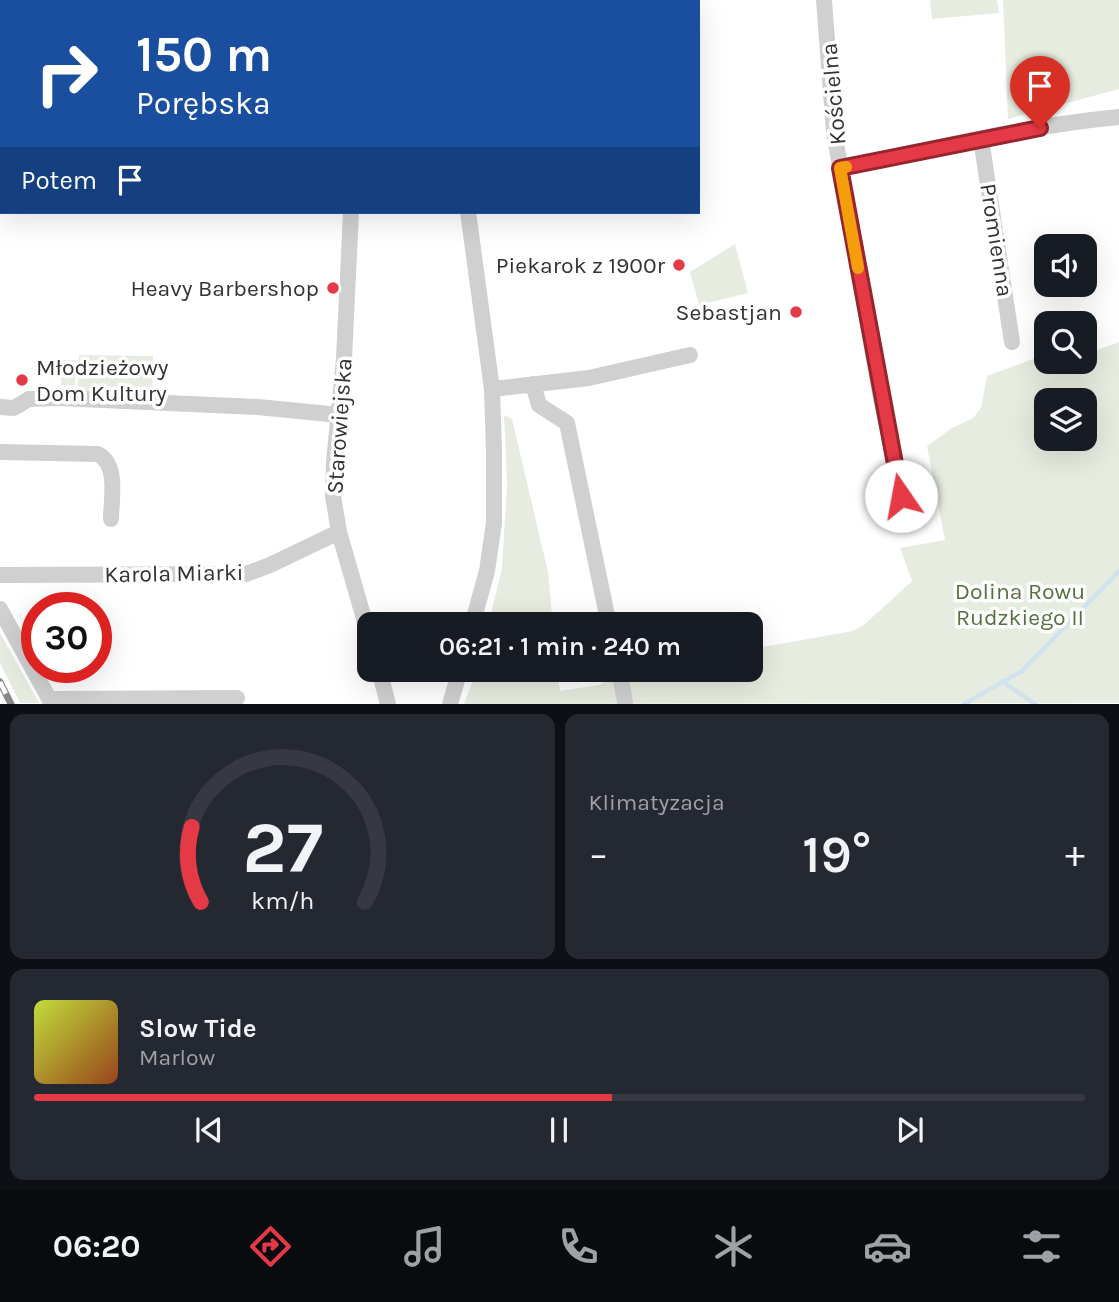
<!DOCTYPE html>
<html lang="pl">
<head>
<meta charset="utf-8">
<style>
  :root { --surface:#171b24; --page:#242831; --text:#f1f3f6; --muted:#9ea1a6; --line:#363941; --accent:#e63946 }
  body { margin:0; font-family:Karla,sans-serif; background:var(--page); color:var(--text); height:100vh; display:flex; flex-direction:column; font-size:26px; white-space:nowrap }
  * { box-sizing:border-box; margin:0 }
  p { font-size:23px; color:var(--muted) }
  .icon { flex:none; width:38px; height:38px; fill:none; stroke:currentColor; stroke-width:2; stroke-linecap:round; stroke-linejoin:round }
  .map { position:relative; height:704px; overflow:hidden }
  .details { display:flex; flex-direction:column; gap:10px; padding:10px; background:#0d0f14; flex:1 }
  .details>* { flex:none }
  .hud { position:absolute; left:0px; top:0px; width:700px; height:214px; box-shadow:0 7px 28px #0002; background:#1a4fa0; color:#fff; overflow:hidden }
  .fabs { position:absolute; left:1034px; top:234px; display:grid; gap:14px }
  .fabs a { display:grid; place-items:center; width:63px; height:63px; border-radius:14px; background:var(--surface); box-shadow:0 7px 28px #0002; font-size:35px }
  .speed { position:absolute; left:21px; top:592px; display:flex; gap:14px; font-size:35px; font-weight:700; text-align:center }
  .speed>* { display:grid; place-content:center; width:91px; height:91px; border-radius:50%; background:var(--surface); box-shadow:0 7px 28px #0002; line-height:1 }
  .speed .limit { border:10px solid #d22; background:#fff; color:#111 }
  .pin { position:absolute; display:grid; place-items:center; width:60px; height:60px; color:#fff; margin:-72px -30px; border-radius:50% 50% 50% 0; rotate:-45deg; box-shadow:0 0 7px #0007 }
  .pin .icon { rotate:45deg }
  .me { position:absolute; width:77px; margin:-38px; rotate:348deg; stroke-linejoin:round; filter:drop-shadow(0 0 5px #0008) }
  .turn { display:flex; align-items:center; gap:24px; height:147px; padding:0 21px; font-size:32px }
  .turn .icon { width:91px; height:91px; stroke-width:2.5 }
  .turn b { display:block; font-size:49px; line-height:60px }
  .then { display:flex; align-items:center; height:66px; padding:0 21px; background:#0003; gap:14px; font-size:26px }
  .big { font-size:52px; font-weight:600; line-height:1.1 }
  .details .widget { flex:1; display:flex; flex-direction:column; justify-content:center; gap:10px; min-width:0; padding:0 24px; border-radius:14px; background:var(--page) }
  .details .dial { align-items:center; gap:0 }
  .dial svg { height:182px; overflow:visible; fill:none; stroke:var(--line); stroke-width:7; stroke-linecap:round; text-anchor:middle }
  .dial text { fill:var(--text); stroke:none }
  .song { display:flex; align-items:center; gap:21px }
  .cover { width:84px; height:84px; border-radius:10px; background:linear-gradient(135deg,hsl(70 70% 55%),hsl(20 70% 35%)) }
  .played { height:7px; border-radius:4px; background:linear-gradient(90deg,var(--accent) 55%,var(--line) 55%) }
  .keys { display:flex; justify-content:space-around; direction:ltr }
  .heat { display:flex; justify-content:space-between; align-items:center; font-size:38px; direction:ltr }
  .details .tiles { flex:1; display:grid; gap:10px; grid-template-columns:1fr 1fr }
  .widget:last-child { grid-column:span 2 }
  .trip { position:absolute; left:357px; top:612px; width:406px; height:70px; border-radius:14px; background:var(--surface); box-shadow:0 7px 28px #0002; font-weight:600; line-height:70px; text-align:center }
  .menu { display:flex; height:112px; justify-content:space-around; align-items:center; background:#090b0e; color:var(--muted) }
  .menu .icon { width:49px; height:49px }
  .menu .selected { color:var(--accent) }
  .menu b { font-size:32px; color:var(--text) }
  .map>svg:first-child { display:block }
  .green { fill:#e6ecdf; fill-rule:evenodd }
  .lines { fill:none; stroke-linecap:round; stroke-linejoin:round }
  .stream { stroke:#cfe2ee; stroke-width:4.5 }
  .minor { stroke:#d0d0d0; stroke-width:16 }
  .rail-casing { stroke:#888; stroke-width:7 }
  .rail { stroke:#fff; stroke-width:4.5; stroke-dasharray:13; stroke-linecap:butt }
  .route-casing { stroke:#96252e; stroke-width:18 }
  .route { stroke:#e63946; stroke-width:12 }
  .slow { stroke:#f59e0b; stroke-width:12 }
  .poi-dot { fill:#e63946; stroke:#fff; stroke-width:2.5 }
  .labels { text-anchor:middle; stroke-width:7; stroke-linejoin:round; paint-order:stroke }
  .street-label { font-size:23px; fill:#333; stroke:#fff }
  .poi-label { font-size:23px; fill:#333; stroke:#fff; text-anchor:end }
  .park-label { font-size:23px; fill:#56703f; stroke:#fff }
</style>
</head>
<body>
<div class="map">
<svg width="1119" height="704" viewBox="0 0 1119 704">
  <rect width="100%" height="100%" fill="#fff"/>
  <path class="green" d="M930,0H997L999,13L932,19Z
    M1003,0H1119V89L1008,119Z
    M735,244L748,293L699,305L690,272Z
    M1119,342V703L464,704L477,670H557L560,691L599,685L624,670H650L657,677L673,670L680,682L706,670H751V650L756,648L853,631L865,624L912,581L900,548L945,540L927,446L952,428L973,418L981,408L987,376L1041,356H1046V362H1085V351H1095ZM1046,401H1085V439H1046Z
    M79,355L153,356L152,394L78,392Z
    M61,360H75V385H61Z
    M504,415L512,419L548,572L553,625H488L502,569L507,484Z
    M0,633L39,703H20L0,663Z"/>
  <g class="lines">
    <path class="stream" d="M1002,681L1035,704
      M964,704L1022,671L1119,571"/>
    <path class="minor" d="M357,0V2
      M439,0V2
      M824,0L834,132L880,393L906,518
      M297,2L307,0
      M0,18H2
      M0,127H2
      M981,139L1012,342
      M840,168C932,149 1025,126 1119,117
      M351,212L344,359L334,462L333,496L339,532L369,636
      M468,212L492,389L494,451V523L487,571L472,625
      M533,384L539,405L567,423L609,625
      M492,389L589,378L690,355
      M0,407L14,408L29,399L59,398L258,407L339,415
      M0,452L98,454C119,465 111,500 111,519
      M0,575L246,574L270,565L339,532
      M0,609L52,704
      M379,670L388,704
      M619,670L625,702
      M49,699L237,698
      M450,704L460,670"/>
    <g class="rail-casing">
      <path id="rail" d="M0,682L11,704"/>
    </g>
    <use href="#rail" class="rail"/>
  </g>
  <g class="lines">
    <g class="route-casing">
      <path id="route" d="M901,496L840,168L1040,128"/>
    </g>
    <use href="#route" class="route"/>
    <path class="slow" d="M846,167L840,168L858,268"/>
  </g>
  <g class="poi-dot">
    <circle cx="679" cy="265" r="7"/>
    <circle cx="333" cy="288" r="7"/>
    <circle cx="796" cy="312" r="7"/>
    <circle cx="22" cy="380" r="7"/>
  </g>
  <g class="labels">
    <g class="street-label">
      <text transform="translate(833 94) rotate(-95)" y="8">Kościelna</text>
      <text transform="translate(997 240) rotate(81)" y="8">Promienna</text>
      <text transform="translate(339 426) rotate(-86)" y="8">Starowiejska</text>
      <text transform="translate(174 573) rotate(-1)" y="8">Karola Miarki</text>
    </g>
    <g class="poi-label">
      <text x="665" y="273">Piekarok z 1900r</text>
      <text x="319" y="296">Heavy Barbershop</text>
      <text x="782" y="320">Sebastjan</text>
      <text x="36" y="375" text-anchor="start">Młodzieżowy<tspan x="36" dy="26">Dom Kultury</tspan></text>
    </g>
    <g class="park-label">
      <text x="1020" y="599">Dolina Rowu<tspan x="1020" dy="26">Rudzkiego II</tspan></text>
    </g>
  </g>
</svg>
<div class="fabs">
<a><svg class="icon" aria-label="sound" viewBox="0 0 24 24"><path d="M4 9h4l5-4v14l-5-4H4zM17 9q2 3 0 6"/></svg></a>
<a><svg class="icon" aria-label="search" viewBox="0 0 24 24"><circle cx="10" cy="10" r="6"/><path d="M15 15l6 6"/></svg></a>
<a><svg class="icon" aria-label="layers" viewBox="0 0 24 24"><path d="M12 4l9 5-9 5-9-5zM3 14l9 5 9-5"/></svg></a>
</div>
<div class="speed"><div class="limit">30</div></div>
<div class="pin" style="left:1040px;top:128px;background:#d93025"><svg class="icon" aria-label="arrive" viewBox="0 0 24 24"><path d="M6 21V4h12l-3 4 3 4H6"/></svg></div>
<svg class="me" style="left:901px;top:496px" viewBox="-20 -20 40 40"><circle r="19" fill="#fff"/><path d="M0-13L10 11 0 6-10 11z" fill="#e63946"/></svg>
<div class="trip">06:21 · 1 min · 240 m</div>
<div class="hud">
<div class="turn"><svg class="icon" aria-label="right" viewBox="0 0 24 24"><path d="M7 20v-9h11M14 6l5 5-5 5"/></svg><div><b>150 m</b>Porębska</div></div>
<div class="then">Potem<svg class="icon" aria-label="arrive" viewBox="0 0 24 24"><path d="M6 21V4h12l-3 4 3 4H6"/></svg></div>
</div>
</div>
<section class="details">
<div class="tiles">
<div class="widget dial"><svg viewBox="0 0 100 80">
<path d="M14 69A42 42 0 1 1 86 69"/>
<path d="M14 69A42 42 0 0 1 10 36" stroke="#e63946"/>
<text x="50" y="56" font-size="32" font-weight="700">27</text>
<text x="50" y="72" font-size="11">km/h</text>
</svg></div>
<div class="widget"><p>Klimatyzacja</p>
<div class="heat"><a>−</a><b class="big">19°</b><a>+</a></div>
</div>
<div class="widget">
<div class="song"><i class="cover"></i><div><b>Slow Tide</b><p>Marlow</p></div></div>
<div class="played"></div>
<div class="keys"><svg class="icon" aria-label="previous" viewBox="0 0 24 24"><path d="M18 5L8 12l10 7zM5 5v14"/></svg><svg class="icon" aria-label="pause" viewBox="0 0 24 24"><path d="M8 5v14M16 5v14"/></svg><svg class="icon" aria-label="next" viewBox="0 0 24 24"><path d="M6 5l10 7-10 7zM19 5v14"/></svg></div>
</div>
</div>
</section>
<nav class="menu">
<b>06:20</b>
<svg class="icon selected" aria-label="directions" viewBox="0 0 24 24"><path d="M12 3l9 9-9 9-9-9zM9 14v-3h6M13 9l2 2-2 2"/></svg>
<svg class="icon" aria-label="music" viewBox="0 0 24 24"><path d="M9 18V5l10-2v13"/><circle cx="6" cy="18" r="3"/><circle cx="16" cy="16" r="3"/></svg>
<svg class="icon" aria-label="phone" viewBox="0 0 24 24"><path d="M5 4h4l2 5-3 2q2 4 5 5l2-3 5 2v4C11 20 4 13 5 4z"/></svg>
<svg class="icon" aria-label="climate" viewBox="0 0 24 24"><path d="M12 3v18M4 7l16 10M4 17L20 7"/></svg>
<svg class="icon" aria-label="car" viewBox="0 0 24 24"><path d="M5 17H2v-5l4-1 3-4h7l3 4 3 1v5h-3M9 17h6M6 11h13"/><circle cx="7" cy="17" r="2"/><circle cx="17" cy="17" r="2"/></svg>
<svg class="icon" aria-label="filters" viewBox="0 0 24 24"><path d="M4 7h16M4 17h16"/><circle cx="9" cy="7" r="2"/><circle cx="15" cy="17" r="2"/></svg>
</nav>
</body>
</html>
